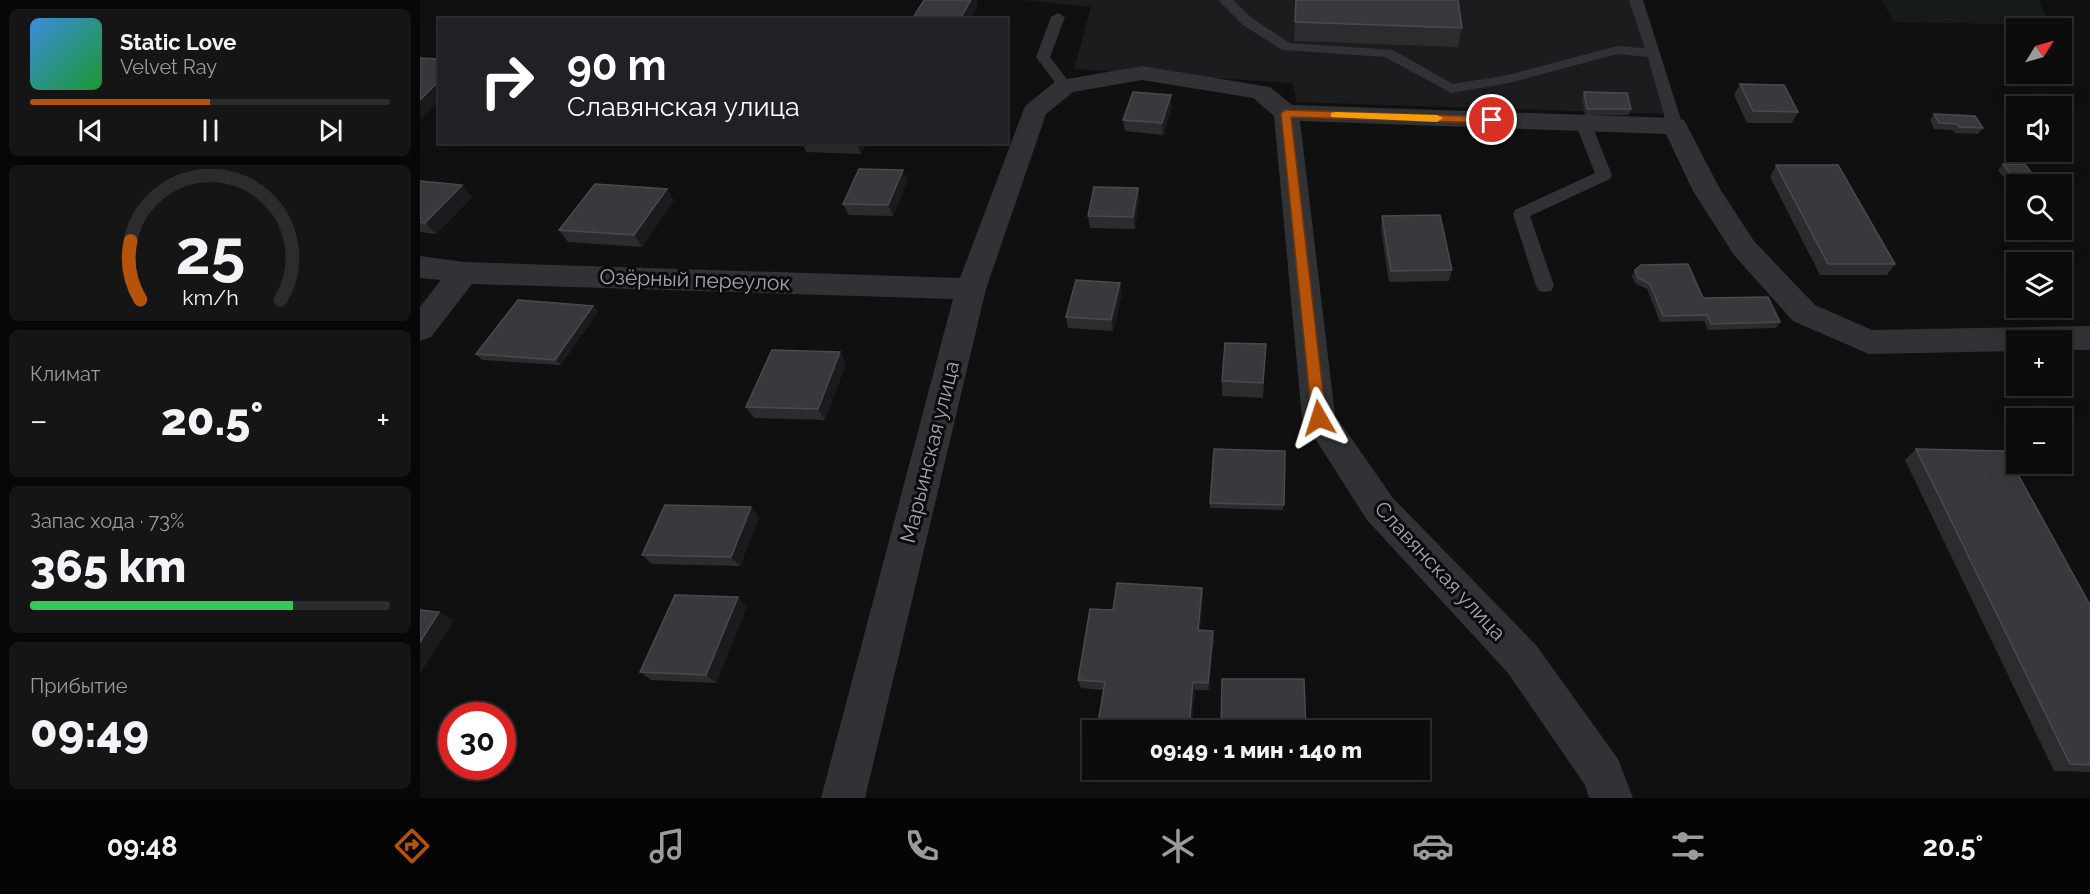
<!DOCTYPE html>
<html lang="ru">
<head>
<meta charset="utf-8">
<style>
  :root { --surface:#0c0c0d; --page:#151516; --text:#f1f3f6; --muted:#9a9b9d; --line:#2c2c2e; --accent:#b45309 }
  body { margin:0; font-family:Raleway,sans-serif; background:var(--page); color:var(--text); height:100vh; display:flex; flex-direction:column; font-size:22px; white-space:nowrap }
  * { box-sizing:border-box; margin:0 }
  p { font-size:20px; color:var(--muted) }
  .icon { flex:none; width:33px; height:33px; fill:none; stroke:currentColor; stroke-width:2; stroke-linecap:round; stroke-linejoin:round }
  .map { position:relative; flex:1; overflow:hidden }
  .drawer { display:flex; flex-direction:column; gap:9px; padding:9px; background:#070707; width:420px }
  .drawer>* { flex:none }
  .top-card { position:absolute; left:18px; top:18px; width:570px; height:126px; border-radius:0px; box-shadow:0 6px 24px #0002,0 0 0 2px var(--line); background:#202124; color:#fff; overflow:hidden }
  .needle { width:39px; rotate:53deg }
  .buttons { position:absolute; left:1586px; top:18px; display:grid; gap:12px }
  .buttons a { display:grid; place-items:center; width:66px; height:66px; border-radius:0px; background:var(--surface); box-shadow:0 6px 24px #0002,0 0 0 2px var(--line); font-size:30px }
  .speed { position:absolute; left:18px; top:702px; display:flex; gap:12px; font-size:30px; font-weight:700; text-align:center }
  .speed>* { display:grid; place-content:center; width:78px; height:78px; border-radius:50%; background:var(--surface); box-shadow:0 6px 24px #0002,0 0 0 2px var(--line); line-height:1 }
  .speed .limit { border:9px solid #d22; background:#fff; color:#111 }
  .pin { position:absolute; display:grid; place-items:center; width:51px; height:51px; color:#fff; margin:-26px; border:3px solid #fff; border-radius:50%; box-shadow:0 2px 6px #0007 }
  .me { position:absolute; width:66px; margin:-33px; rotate:354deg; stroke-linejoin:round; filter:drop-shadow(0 0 4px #0008) }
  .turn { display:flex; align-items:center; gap:21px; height:126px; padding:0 30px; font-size:27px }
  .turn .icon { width:78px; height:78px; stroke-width:2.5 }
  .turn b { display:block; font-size:42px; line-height:51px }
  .big { font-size:45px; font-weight:800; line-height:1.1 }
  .drawer .widget { flex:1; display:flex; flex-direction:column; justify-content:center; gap:9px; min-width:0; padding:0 21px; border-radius:9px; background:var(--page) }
  .drawer .dial { align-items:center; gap:0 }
  .dial svg { height:156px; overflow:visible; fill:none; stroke:var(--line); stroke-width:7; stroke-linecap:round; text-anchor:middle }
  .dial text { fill:var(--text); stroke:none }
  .song { display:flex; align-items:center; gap:18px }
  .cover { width:72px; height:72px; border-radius:9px; background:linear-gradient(135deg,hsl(210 70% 55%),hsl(130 70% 35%)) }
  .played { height:6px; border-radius:3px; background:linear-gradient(90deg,var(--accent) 50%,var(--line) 50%) }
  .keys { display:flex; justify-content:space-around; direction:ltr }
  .heat { display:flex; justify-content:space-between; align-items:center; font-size:33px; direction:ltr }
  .charge { height:9px; border-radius:4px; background:linear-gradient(90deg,#34c759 73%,var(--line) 0) }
  .trip { position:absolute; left:662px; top:720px; width:348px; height:60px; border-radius:0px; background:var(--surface); box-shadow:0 6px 24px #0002,0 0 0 2px var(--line); font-weight:800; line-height:60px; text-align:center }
  .menu { display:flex; height:96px; justify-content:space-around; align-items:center; background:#050505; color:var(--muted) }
  .menu .icon { width:42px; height:42px }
  .menu .selected { color:var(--accent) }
  .menu b { font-size:27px; color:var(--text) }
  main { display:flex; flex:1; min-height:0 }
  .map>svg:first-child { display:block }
  .built { fill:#1c1c1e }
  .green { fill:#161b17 }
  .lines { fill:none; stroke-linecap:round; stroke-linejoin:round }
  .lane { fill:#313236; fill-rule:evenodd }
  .street { fill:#313236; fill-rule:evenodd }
  .wall { fill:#2c2c2f }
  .shaded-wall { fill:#1b1b1d }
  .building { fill:#39393d; stroke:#494a4f; stroke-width:1.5 }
  .route { fill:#b45309; stroke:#753606; stroke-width:1.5 }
  .slow { fill:#f59e0b }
  .labels { text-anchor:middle; stroke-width:6; stroke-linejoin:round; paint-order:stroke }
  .street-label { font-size:21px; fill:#a2a6b1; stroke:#0b0b0c }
</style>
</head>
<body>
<main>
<section class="drawer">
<div class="widget">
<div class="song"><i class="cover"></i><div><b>Static Love</b><p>Velvet Ray</p></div></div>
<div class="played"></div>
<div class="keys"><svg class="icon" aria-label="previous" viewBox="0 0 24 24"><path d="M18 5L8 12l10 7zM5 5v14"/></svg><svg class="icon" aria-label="pause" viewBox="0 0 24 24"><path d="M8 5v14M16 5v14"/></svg><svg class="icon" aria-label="next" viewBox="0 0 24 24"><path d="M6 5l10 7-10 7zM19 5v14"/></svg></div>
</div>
<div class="widget dial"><svg viewBox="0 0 100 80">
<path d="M14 69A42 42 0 1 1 86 69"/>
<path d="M14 69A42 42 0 0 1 9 39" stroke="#b45309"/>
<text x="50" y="56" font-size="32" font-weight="700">25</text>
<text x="50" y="72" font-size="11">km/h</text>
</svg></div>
<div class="widget"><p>Климат</p>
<div class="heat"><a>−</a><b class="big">20.5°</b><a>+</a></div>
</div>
<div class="widget"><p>Запас хода · 73%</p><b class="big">365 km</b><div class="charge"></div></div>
<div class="widget"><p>Прибытие</p><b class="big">09:49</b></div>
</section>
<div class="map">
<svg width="1670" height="798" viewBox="0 0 1670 798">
  <rect width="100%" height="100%" fill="#101011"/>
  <path class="built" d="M602,0H1213L1249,114L877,102L872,83L654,69L671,7Z"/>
  <path class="green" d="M1461,0H1620L1628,25L1474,22Z"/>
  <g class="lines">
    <path class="lane" d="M798,0H813L833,19L870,43L973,50L1033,84L1088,75L1197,46L1225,48L1209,0H1223L1263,126L1255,131L1247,126L1228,57L1197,54L1089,83L1031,93L965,57L862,50L823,25Z
      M638,13L645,17L630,57L652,86L645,90L640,89L616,57L631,17Z
      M1163,118L1171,123L1192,175L1190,179L1110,216L1134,286L1131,291L1125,292L1119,291L1116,286L1093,214L1095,210L1175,173L1155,123Z"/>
    <path class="street" d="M722,66L850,87L872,105L1255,118L1264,120L1300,189L1334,241L1395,305L1452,330L1670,326V350H1641V340H1596V351L1449,354L1373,321L1314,255L1273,191L1246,134L880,121L915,415L973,498L1116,645L1198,759L1213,798H1169L1165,785L1088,673L947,520L882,418L854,116L833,98L722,80L653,92L626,114L566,289L445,798H401L533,299L52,284L11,337L0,341V307L21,280L0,278V256L44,262L540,278L605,106L636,81Z"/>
  </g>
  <path class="wall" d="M558,5L550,20H496L494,16Z
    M875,22L1042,28L1038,47L874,41Z
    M1320,84L1378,112L1372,123H1327L1314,95Z
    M1164,92L1211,109L1209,115H1165L1162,98Z
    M752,107L743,135L705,131L703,120Z
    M1514,114L1563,128L1558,134L1535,133L1533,130L1514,129L1510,120Z
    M382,142H446L441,154L386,152Z
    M1583,164L1616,179L1611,184H1589L1578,170Z
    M1356,165L1475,264L1467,275H1400L1350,177Z
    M483,170L487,182L473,216L429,215L423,204Z
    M0,181L42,185L52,197L16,234L0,232Z
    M718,188L719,199L715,229L670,228L668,216Z
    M254,200L222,247L148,242L139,230Z
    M962,216L1032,270L1029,281L969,282L961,228Z
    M1215,270L1283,298L1360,322L1356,328L1288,330L1284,321L1240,322L1227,289L1216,284L1212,276Z
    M702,294L693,331L648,328L646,317Z
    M173,306L178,311L141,365L62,360L56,354Z
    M846,344L843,398L802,396V381Z
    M426,363L405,420L334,418L326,407Z
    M1496,449L1670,605V772L1634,771L1485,460Z
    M865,451L863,510L790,508V503Z
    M331,507L339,517L320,566L232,564L222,555Z
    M782,588L783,597L780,630L794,639L789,690H775L771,730H681L678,723L683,690L661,688L658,680L693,610Z
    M327,606L296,683L231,680L220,672Z"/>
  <path class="shaded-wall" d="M551,0H557L558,5L550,20H540Z
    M20,80V101L0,121V100Z
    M751,95L752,107L743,135L742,123Z
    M436,142H446L441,154Z
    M483,170L487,182L473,216L468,205Z
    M42,185L52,197L16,234L5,223Z
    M718,188L719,199L715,229L713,217Z
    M247,189L254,200L222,247L214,235Z
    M700,283L702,294L693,331L691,320Z
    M173,306L178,311L141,365L135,360Z
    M420,352L426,363L405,420L398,409Z
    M331,507L339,517L320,566L311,557Z
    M782,588L783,597L779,639L778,630Z
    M318,597L327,606L296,683L286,675Z
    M19,612L34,621L0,674V642Z
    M793,631L794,639L789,690L788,683Z
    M773,682L775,690L771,730H769Z"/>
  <path class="building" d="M504,0H551L540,19L494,16Z
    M876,0H1038L1042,28L875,22Z
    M0,58L20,59V80L0,100Z
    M1320,84L1364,85L1378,112L1333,111Z
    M713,92L751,95L742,123L703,120Z
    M1164,92L1207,93L1211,109H1167Z
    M1514,114L1555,116L1563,128L1539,127L1537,124L1519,123Z
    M1583,164H1605L1616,179L1594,178Z
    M1356,165H1418L1475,264H1408Z
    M439,169L483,170L468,205L423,204Z
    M0,181L42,185L5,223L0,222Z
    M175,184L247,189L214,235L139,230Z
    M674,187L718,188L713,217L668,216Z
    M1020,215L1032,270L971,271L962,216Z
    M1268,264L1283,298L1348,297L1360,322L1291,324L1287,315L1243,316L1230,284L1218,278L1215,270L1221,265Z
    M656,280L700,283L691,320L646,317Z
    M98,300L173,306L135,360L56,354Z
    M805,343L846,344L843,383L802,381Z
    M352,350L420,352L398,409L326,407Z
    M794,449L865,451L864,505L790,503Z
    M1496,449L1585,451L1670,605V765L1650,764Z
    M245,505L331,507L311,557L222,555Z
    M697,583L782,588L778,630L793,631L788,683L773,682L769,729L678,723L685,682L658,680L670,609L693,610Z
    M255,595L318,597L286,675L220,672Z
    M0,610L19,612L0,642Z
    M802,679H884L886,730H801Z"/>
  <path class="route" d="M866,110L1072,117L1077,120L1072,123L871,117L906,418L904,422H894L892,418L861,113Z"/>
  <path class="slow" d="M915,112L1017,115L1023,118L1017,122L911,117V113Z"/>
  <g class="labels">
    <g class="street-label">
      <text transform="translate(275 280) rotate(2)" y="7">Озёрный переулок</text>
      <text transform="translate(510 452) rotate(-76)" y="7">Марьинская улица</text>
      <text transform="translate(1020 571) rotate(47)" y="7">Славянская улица</text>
    </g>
  </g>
</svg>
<div class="buttons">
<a><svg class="needle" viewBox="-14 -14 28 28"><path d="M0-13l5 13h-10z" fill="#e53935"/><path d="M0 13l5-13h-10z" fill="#9a9b9d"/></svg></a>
<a><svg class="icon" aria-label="sound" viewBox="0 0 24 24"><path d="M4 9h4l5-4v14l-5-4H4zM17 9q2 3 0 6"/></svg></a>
<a><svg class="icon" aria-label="search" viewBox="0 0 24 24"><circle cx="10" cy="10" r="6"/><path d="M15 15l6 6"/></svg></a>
<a><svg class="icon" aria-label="layers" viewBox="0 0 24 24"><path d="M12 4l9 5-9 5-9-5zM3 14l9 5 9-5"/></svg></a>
<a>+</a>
<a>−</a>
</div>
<div class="speed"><div class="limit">30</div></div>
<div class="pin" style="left:1072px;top:120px;background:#d93025"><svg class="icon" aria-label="arrive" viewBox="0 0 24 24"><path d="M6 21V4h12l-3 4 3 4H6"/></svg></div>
<svg class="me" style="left:899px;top:418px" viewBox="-20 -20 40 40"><path d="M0-17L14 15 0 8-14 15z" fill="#b45309" stroke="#fff" stroke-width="4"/></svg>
<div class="trip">09:49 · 1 мин · 140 m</div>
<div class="top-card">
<div class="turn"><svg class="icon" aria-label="right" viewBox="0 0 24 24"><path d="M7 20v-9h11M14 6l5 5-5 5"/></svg><div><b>90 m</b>Славянская улица</div></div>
</div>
</div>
</main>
<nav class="menu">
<b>09:48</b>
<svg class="icon selected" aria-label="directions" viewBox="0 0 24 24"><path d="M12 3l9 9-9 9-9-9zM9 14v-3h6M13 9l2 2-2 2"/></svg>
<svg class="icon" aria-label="music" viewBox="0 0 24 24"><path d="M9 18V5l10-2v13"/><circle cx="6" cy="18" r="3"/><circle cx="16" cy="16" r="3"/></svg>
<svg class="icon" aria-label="phone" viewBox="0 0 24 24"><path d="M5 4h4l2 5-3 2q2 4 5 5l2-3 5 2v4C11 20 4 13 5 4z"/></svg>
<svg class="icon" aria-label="climate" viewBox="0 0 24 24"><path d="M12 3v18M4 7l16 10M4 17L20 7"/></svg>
<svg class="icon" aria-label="car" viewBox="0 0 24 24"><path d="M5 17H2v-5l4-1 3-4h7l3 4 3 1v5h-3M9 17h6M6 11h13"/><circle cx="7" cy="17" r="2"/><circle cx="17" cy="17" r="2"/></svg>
<svg class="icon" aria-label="filters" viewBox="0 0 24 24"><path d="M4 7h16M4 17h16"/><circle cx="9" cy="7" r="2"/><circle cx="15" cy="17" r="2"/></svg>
<b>20.5°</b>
</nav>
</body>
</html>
